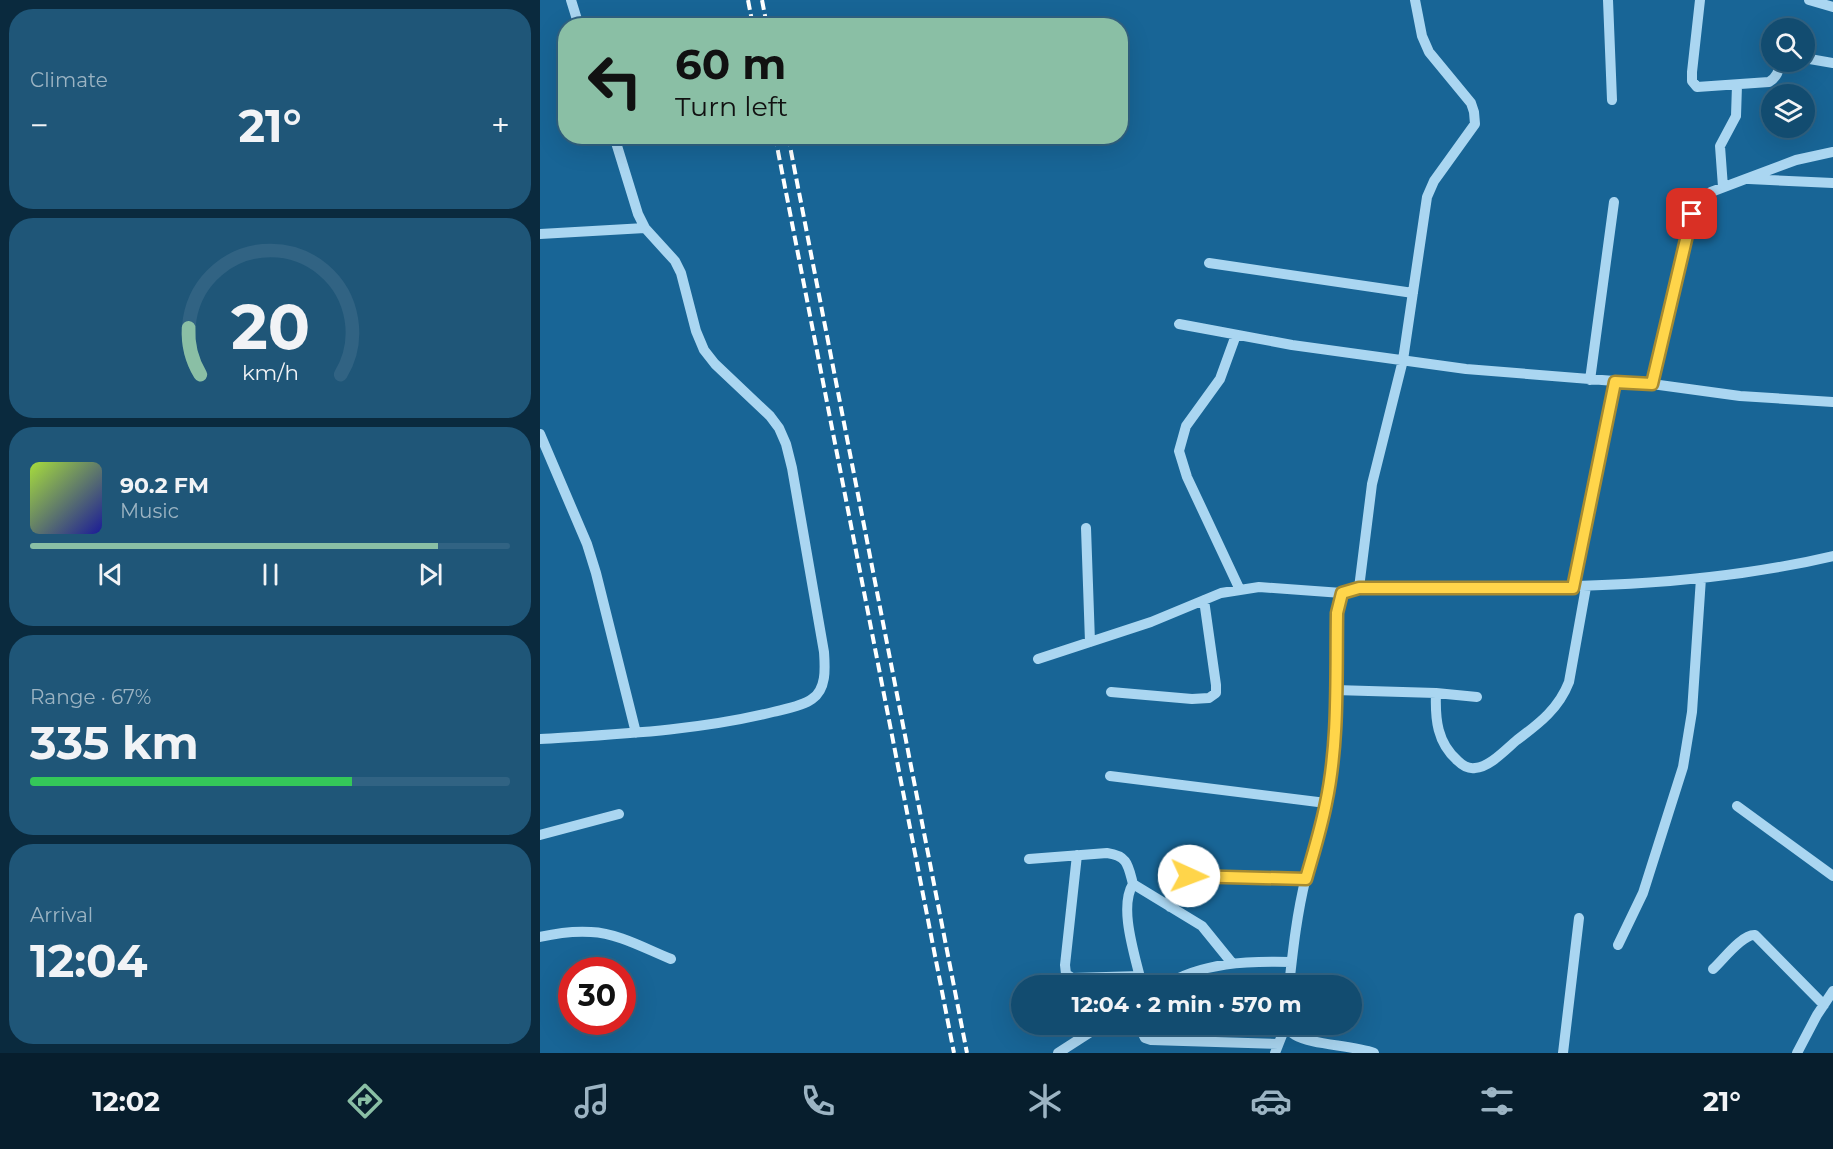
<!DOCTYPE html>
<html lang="en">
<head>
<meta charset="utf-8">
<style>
  :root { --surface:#124c70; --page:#1f5678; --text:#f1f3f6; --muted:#9cb4c3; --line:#316383; --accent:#8abfa5 }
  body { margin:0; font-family:Montserrat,sans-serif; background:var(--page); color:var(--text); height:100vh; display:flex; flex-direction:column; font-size:22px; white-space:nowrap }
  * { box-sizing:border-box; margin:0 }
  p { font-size:20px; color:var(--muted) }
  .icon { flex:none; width:33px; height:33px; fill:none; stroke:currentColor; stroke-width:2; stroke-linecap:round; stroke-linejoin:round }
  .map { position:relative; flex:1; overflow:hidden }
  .sheet { display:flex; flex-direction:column; gap:9px; padding:9px; background:#0a2a3e; width:540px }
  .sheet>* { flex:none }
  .guide { position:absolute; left:18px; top:18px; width:570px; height:126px; border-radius:24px; box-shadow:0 6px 24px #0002,0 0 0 2px var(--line); background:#8abfa5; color:#111; overflow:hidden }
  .controls { position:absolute; left:1221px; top:18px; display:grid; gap:12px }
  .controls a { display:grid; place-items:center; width:54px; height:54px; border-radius:50%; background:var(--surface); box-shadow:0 6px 24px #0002,0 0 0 2px var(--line); font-size:30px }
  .speed { position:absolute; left:18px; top:957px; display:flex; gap:12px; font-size:30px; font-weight:700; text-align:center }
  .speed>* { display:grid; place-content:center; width:78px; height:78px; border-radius:50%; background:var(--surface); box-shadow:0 6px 24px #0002,0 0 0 2px var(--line); line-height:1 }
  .speed .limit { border:9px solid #d22; background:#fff; color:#111 }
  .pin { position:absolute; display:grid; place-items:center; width:51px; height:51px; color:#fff; margin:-26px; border-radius:12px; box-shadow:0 3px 9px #0006 }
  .me { position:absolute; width:66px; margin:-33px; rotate:92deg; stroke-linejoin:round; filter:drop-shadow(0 0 4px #0008) }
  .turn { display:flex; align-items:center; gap:21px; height:126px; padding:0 18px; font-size:27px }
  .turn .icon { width:78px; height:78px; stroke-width:2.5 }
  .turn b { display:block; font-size:42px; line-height:51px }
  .big { font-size:45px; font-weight:700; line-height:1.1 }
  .sheet .card { flex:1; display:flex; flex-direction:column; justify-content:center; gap:9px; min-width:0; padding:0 21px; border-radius:24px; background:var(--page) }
  .sheet .dial { align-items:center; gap:0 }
  .dial svg { height:156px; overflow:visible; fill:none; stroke:var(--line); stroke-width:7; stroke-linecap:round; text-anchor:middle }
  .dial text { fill:var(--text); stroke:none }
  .song { display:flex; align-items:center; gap:18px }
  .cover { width:72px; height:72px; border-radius:9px; background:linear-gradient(135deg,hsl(80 70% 55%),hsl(240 70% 35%)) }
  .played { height:6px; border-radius:3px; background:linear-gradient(90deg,var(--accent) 85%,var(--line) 85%) }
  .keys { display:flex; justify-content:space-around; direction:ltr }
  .heat { display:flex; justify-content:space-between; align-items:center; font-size:33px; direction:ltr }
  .charge { height:9px; border-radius:4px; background:linear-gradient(90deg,#34c759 67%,var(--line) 0) }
  .trip { position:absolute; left:471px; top:975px; width:351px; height:60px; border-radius:30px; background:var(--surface); box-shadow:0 6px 24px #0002,0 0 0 2px var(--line); font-weight:700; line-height:60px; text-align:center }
  .dock { display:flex; height:96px; justify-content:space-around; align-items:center; background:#071e2d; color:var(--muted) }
  .dock .icon { width:42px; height:42px }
  .dock .current { color:var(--accent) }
  .dock b { font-size:27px; color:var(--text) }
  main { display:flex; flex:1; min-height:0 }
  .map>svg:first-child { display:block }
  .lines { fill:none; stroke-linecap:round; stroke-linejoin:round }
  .minor { stroke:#aad6f1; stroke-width:10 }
  .rail { stroke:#fff; stroke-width:4; stroke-dasharray:10 4.5; stroke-linecap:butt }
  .route-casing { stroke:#a68a30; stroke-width:15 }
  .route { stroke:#ffd54a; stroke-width:10 }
</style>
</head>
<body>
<main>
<section class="sheet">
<div class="card"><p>Climate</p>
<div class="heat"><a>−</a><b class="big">21°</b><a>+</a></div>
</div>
<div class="card dial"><svg viewBox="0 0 100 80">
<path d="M14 69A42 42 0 1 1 86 69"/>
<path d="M14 69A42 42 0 0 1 8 45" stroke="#8abfa5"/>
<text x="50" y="56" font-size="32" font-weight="700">20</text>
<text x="50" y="72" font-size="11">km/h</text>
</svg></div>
<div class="card">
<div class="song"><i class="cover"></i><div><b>90.2 FM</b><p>Music</p></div></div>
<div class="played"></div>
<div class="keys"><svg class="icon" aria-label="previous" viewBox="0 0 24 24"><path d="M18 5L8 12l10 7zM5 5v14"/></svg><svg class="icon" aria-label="pause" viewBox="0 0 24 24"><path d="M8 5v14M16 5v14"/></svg><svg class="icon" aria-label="next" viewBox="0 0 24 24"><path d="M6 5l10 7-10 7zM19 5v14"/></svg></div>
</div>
<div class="card"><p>Range · 67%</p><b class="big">335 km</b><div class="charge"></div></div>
<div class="card"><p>Arrival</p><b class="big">12:04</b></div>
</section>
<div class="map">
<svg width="1293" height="1053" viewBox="0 0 1293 1053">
  <rect width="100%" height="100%" fill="#186596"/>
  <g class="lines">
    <path class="minor" d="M31,0L39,26
      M1068,0L1072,100
      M1160,0L1152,72V81L1157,87L1229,82C1237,77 1239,71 1240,62
      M1269,0L1293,7
      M1264,58L1293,63
      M1209,179L1293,183
      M1183,187L1180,146L1196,116L1197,85
      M0,234L105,228
      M669,263L873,293
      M639,324L752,345L926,369L1112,384L1200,396L1293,402
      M696,335L680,379L646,426L639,451L647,477L700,590
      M1050,380L1074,202
      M1112,384L1152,214L1160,200L1171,192L1256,160L1293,152
      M0,434L47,544L56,573L96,733
      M546,528L550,642
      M819,588L832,484L863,360L887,197L894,181L935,124L934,112L931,103L889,52L882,36L875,0
      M1033,588L1075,382
      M498,659L611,622L681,593L719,587L802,593
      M795,690L896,693L937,697
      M571,692L652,699L669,698L676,693V685L664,600
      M896,693C895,719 897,743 918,761C922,765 928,769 935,768C950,767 966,749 977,740C1000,723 1019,708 1029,682L1046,587
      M0,739C78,734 156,731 233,712C245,709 263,706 272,699C287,689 285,667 284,652L252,468L246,444L239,428L230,416L175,364L164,350L156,331L141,273L135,261L105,228L98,214L74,136
      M570,776L786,803
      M1197,806L1293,876
      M0,835L79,814
      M537,855L525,965L526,974L532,978L600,976
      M489,859L567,853C588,856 588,865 593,884L662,926L692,963
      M593,884C578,908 596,958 602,986
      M630,907L631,890L635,880L641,876L766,879
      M0,937C17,933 34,931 51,932C78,933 106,949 131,959
      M1078,945L1103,893L1143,767L1152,712L1161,578
      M1173,969C1183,960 1202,934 1215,935L1284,1005
      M624,986C662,962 708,961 751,962
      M749,986C753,949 757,913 766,877C773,852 782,827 786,801C798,740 796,675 797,613L802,593L819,588C978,587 1137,593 1293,556
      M598,1024L605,1038L611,1040L738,1044
      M746,1024C748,1029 751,1033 755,1035C771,1045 812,1045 834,1053
      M518,1053L563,1024
      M735,1053L746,1025
      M1023,1053L1039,918
      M1257,1053L1277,1015L1293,991"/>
    <path class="rail" d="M208,0L213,26
      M222,0L227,26
      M235,136L414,1053
      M248,136L427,1053"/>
  </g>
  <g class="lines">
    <g class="route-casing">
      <path id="route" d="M649,876L766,879C773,854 781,829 786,803C799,742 796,676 797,613L802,593L819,588H1033L1075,382L1112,384L1152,214"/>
    </g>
    <use href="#route" class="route"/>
  </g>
</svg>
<div class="controls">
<a><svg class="icon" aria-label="search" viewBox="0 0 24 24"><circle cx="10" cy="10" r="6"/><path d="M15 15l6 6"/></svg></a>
<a><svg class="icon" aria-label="layers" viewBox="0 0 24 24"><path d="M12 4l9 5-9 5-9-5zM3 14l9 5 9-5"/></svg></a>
</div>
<div class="speed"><div class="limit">30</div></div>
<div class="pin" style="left:1152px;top:214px;background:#d93025"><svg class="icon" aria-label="arrive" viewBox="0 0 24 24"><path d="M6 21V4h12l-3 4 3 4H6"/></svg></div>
<svg class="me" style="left:649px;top:876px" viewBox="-20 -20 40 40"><circle r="19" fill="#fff"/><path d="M0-13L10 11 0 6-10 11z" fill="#ffd54a"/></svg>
<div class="trip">12:04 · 2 min · 570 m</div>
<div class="guide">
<div class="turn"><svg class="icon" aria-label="left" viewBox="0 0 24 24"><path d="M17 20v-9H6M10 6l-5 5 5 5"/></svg><div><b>60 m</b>Turn left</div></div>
</div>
</div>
</main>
<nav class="dock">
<b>12:02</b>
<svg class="icon current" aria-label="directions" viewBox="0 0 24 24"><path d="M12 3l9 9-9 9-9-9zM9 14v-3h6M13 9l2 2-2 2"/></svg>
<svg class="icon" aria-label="music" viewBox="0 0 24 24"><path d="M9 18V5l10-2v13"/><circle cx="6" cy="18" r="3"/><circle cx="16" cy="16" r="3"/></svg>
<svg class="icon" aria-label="phone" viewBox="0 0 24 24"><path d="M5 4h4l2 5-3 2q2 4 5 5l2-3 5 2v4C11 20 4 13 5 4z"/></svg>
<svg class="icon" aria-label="climate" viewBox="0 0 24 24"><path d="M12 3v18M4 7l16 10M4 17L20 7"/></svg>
<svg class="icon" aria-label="car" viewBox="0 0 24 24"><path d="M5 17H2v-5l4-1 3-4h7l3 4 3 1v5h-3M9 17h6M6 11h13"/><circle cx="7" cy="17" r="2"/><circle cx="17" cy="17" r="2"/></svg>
<svg class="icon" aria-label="filters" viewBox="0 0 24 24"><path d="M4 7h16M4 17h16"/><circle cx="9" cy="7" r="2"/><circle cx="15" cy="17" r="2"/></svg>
<b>21°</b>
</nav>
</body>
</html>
